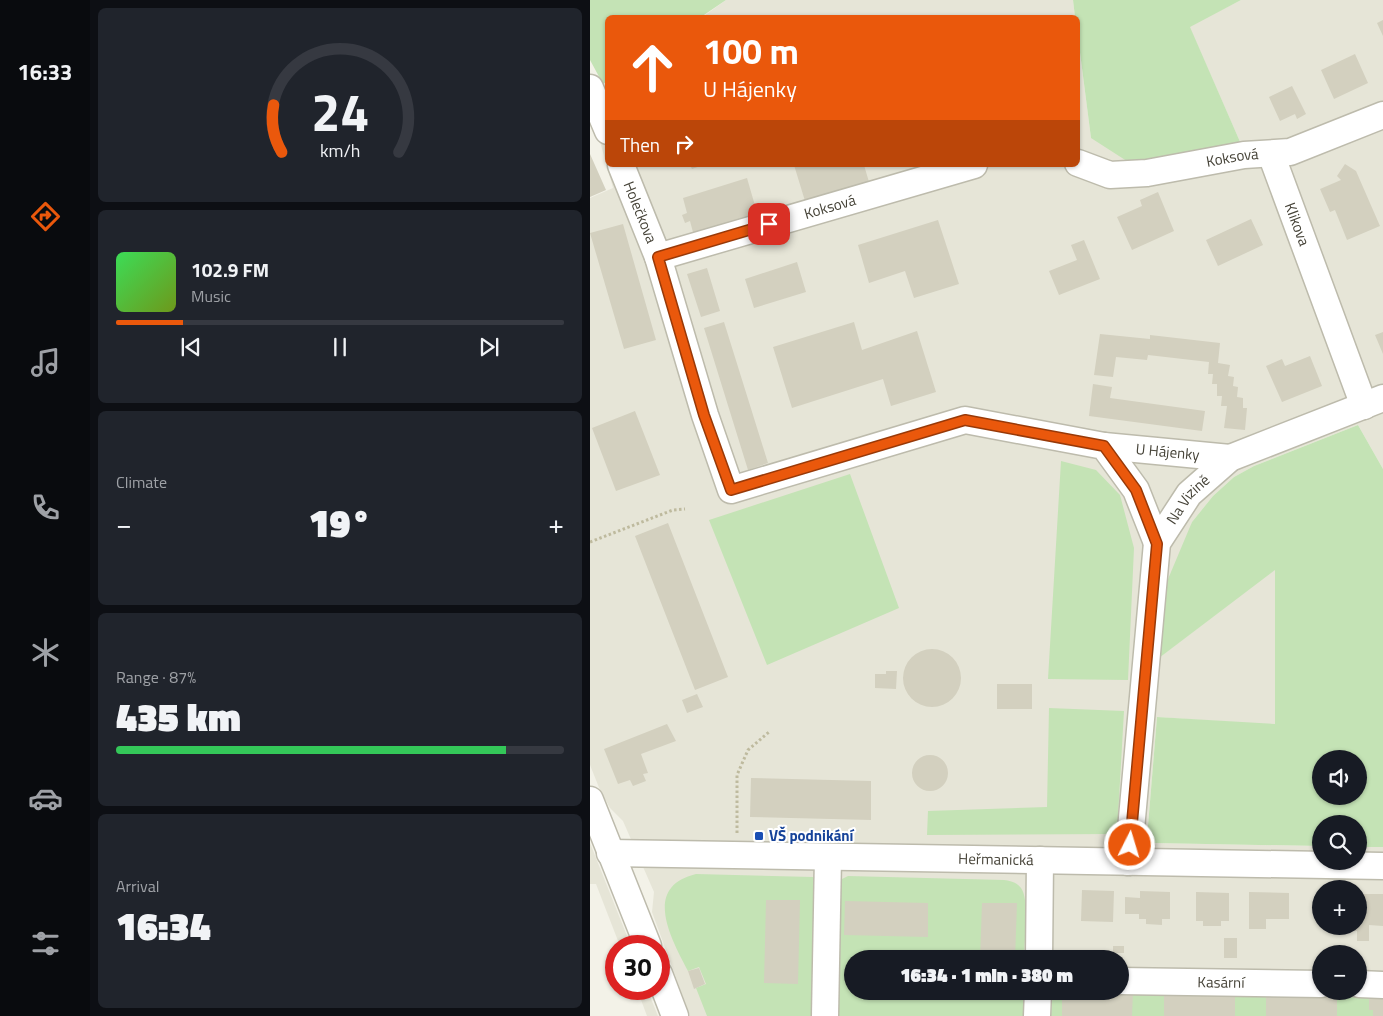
<!DOCTYPE html>
<html lang="en">
<head>
<meta charset="utf-8">
<style>
  :root { --surface:#171b24; --page:#20242c; --text:#f1f3f6; --muted:#9ea1a6; --line:#363941; --accent:#ea580c }
  body { margin:0; font-family:"Titillium Web",sans-serif; background:var(--page); color:var(--text); height:100vh; display:flex; flex-direction:column; font-size:19px; white-space:nowrap }
  * { box-sizing:border-box; margin:0 }
  p { font-size:16px; color:var(--muted) }
  .icon { flex:none; width:28px; height:28px; fill:none; stroke:currentColor; stroke-width:2; stroke-linecap:round; stroke-linejoin:round }
  .map { position:relative; flex:1; overflow:hidden }
  .details { display:flex; flex-direction:column; gap:8px; padding:8px; background:#0d0f14; width:500px }
  .details>* { flex:none }
  .top-card { position:absolute; left:15px; top:15px; width:475px; height:152px; border-radius:8px; box-shadow:0 1px 4px #0004; background:#ea580c; color:#fff; overflow:hidden }
  .fabs { position:absolute; left:722px; top:750px; display:grid; gap:10px }
  .fabs a { display:grid; place-items:center; width:55px; height:55px; border-radius:50%; background:var(--surface); box-shadow:0 1px 4px #0004; font-size:25px }
  .speed { position:absolute; left:15px; top:935px; display:flex; gap:10px; font-size:25px; font-weight:700; text-align:center }
  .speed>* { display:grid; place-content:center; width:65px; height:65px; border-radius:50%; background:var(--surface); box-shadow:0 1px 4px #0004; line-height:1 }
  .speed .limit { border:8px solid #d22; background:#fff; color:#111 }
  .pin { position:absolute; display:grid; place-items:center; width:42px; height:42px; color:#fff; margin:-21px; border-radius:10px; box-shadow:0 2px 8px #0006 }
  .me { position:absolute; width:55px; margin:-28px; rotate:5deg; stroke-linejoin:round; filter:drop-shadow(0 0 4px #0008) }
  .turn { display:flex; align-items:center; gap:18px; height:105px; padding:0 15px; font-size:22px }
  .turn .icon { width:65px; height:65px; stroke-width:2.5 }
  .turn b { display:block; font-size:35px; line-height:42px }
  .then { display:flex; align-items:center; height:48px; padding:0 15px; background:#0003; gap:10px; font-size:19px }
  .big { font-size:38px; font-weight:800; line-height:1.1 }
  .details .tile { flex:1; display:flex; flex-direction:column; justify-content:center; gap:8px; min-width:0; padding:0 18px; border-radius:8px; background:var(--page) }
  .details .dial { align-items:center; gap:0 }
  .dial svg { height:130px; overflow:visible; fill:none; stroke:var(--line); stroke-width:7; stroke-linecap:round; text-anchor:middle }
  .dial text { fill:var(--text); stroke:none }
  .song { display:flex; align-items:center; gap:15px }
  .cover { width:60px; height:60px; border-radius:8px; background:linear-gradient(135deg,hsl(130 70% 55%),hsl(80 70% 35%)) }
  .played { height:5px; border-radius:2px; background:linear-gradient(90deg,var(--accent) 15%,var(--line) 15%) }
  .keys { display:flex; justify-content:space-around; direction:ltr }
  .heat { display:flex; justify-content:space-between; align-items:center; font-size:28px; direction:ltr }
  .charge { height:8px; border-radius:4px; background:linear-gradient(90deg,#34c759 87%,var(--line) 0) }
  .trip { position:absolute; left:254px; top:950px; width:285px; height:50px; border-radius:25px; background:var(--surface); box-shadow:0 1px 4px #0004; font-weight:800; line-height:50px; text-align:center }
  main { display:flex; flex:1; min-height:0 }
  .tab-bar { display:flex; flex-direction:column; width:90px; justify-content:space-around; align-items:center; background:#090b0e; color:var(--muted) }
  .tab-bar .icon { width:35px; height:35px }
  .tab-bar .selected { color:var(--accent) }
  .tab-bar b { font-size:22px; color:var(--text) }
  .map>svg:first-child { display:block }
  .residential { fill:#e6e5d7; fill-rule:evenodd }
  .green { fill:#c4e3b5; fill-rule:evenodd }
  .building { fill:#d3d0bf }
  .lines { fill:none; stroke-linecap:round; stroke-linejoin:round }
  .minor-casing { stroke:#bdbbac; stroke-width:29 }
  .path { stroke:#beba9e; stroke-width:3; stroke-dasharray:2.5 2.5; stroke-linecap:butt }
  .minor { stroke:#fff; stroke-width:26 }
  .route-casing { stroke:#983908; stroke-width:12 }
  .route { stroke:#ea580c; stroke-width:9 }
  .transit-dot { fill:#1a4fb4; stroke:#fff; stroke-width:2 }
  .labels { text-anchor:middle; stroke-width:4; stroke-linejoin:round; paint-order:stroke }
  .street-label { font-size:15px; fill:#464338; stroke:#fff }
  .transit-label { font-size:15px; font-weight:bold; fill:#164399; stroke:#fff; text-anchor:start }
</style>
</head>
<body>
<main>
<nav class="tab-bar">
<b>16:33</b>
<svg class="icon selected" aria-label="directions" viewBox="0 0 24 24"><path d="M12 3l9 9-9 9-9-9zM9 14v-3h6M13 9l2 2-2 2"/></svg>
<svg class="icon" aria-label="music" viewBox="0 0 24 24"><path d="M9 18V5l10-2v13"/><circle cx="6" cy="18" r="3"/><circle cx="16" cy="16" r="3"/></svg>
<svg class="icon" aria-label="phone" viewBox="0 0 24 24"><path d="M5 4h4l2 5-3 2q2 4 5 5l2-3 5 2v4C11 20 4 13 5 4z"/></svg>
<svg class="icon" aria-label="climate" viewBox="0 0 24 24"><path d="M12 3v18M4 7l16 10M4 17L20 7"/></svg>
<svg class="icon" aria-label="car" viewBox="0 0 24 24"><path d="M5 17H2v-5l4-1 3-4h7l3 4 3 1v5h-3M9 17h6M6 11h13"/><circle cx="7" cy="17" r="2"/><circle cx="17" cy="17" r="2"/></svg>
<svg class="icon" aria-label="filters" viewBox="0 0 24 24"><path d="M4 7h16M4 17h16"/><circle cx="9" cy="7" r="2"/><circle cx="15" cy="17" r="2"/></svg>
</nav>
<section class="details">
<div class="tile dial"><svg viewBox="0 0 100 80">
<path d="M14 69A42 42 0 1 1 86 69"/>
<path d="M14 69A42 42 0 0 1 9 40" stroke="#ea580c"/>
<text x="50" y="56" font-size="32" font-weight="700">24</text>
<text x="50" y="72" font-size="11">km/h</text>
</svg></div>
<div class="tile">
<div class="song"><i class="cover"></i><div><b>102.9 FM</b><p>Music</p></div></div>
<div class="played"></div>
<div class="keys"><svg class="icon" aria-label="previous" viewBox="0 0 24 24"><path d="M18 5L8 12l10 7zM5 5v14"/></svg><svg class="icon" aria-label="pause" viewBox="0 0 24 24"><path d="M8 5v14M16 5v14"/></svg><svg class="icon" aria-label="next" viewBox="0 0 24 24"><path d="M6 5l10 7-10 7zM19 5v14"/></svg></div>
</div>
<div class="tile"><p>Climate</p>
<div class="heat"><a>−</a><b class="big">19°</b><a>+</a></div>
</div>
<div class="tile"><p>Range · 87%</p><b class="big">435 km</b><div class="charge"></div></div>
<div class="tile"><p>Arrival</p><b class="big">16:34</b></div>
</section>
<div class="map">
<svg width="793" height="1016" viewBox="0 0 793 1016">
  <rect width="100%" height="100%" fill="#f3f2e8"/>
  <path class="residential" d="M136,0H483L485,17L111,18Z
    M651,0H793V469L768,425L664,466L644,477L623,496L602,522L570,657L685,569V725L567,717L557,838L563,843L731,846V861H769V847H793V1016H100L62,912L64,892L33,821L20,808L10,790L0,765V198L23,188L2,113L17,100L18,165H488V37L501,138L651,144L599,26ZM731,889H769V926H731ZM731,954H769V991H731ZM262,959H530V991H262Z
    M0,843L41,946H30L6,884H0Z
    M47,989H57L68,1016H57Z"/>
  <path class="green" d="M0,0H136L111,17L18,18L17,81L13,84L0,60Z
    M483,0H651L600,27L651,144L543,165L501,138L488,37V18L485,17Z
    M768,425L793,469V847H769V824H731V846L563,843L557,838L567,717L685,724V570L569,658L573,591L602,522L623,496L644,477L664,466ZM731,759H769V796H731Z
    M471,461L506,470L530,495L544,548L538,680L458,679Z
    M260,474L309,608L177,665L119,520Z
    M459,708L534,711L527,834L337,835L338,811L457,807Z
    M106,874L223,877L226,880L223,1016H117L106,988L116,984L109,967L98,971C81,938 52,887 106,874Z
    M258,876L414,880C420,881 427,882 431,888C440,900 434,943 434,959H262V991H433V1016H240L250,880Z
    M793,987V1016H461L463,991H769Z"/>
  <path class="building" d="M793,20V36L787,23Z
    M765,54L778,83L744,99L731,70Z
    M702,86L716,114L707,119L705,114L690,121L679,97Z
    M0,154L16,190L0,197Z
    M755,164L766,171L790,226L757,240L745,210L740,212L730,189L751,180L747,176Z
    M100,165H113L102,169Z
    M204,165H274L279,182L215,201Z
    M157,178L168,216L104,236L100,221L95,223L92,215L97,213L93,198Z
    M568,192L584,231L542,250L527,217L552,206L550,200Z
    M661,219L673,245L628,266L616,240Z
    M348,220L369,284L324,298L315,271L279,283L268,245Z
    M33,224L66,340L34,349L0,233Z
    M494,240L510,279L469,295L459,271L487,260L481,245Z
    M207,262L216,292L164,308L155,279Z
    M117,268L130,311L111,317L97,274Z
    M134,322L178,463L158,470L114,328Z
    M264,322L272,350L327,331L346,392L301,406L293,379L202,408L183,347Z
    M793,332V354L785,335Z
    M510,334L560,339V335L630,343L628,363L640,365L638,376L644,377L643,386L648,387L647,397L653,398V408H657L655,430L634,428L637,406H631L632,396H627V384H622L623,374H618L619,362L558,355L557,360L526,357L523,377L504,375Z
    M720,356L732,386L692,402L676,366L692,359L695,366Z
    M503,384L522,387L520,398L615,411L612,431L499,416Z
    M45,411L70,475L26,491L2,428Z
    M78,523L138,677L105,690L45,536Z
    M313 678a29 29 0 1 1 58 0a29 29 0 1 1-58 0Z
    M296,671H307L306,689L285,688V674H296Z
    M407,684H442V709H407Z
    M107,694L113,707L97,713L92,700Z
    M77,724L86,741L51,754L58,773L53,774L56,781L43,786L40,780L28,784L14,749Z
    M322 773a18 18 0 1 1 36 0a18 18 0 1 1-36 0Z
    M161,778L281,781V820L160,817Z
    M492,890L524,891L523,922L491,921Z
    M550,891L580,892V919H572V925L556,924V919H549V914H535V897L550,898Z
    M606,892L639,893V921H631V926H613V921H606Z
    M659,892L699,893V919H676V929H659Z
    M769,894H793V926L779,925V941H767V931H756V926H769Z
    M176,900H210L208,984L174,983Z
    M255,901L338,903V937L254,935Z
    M392,903H427L425,959H390Z
    M634,938H647V958H634Z
    M523,946H534V953H523Z
    M109,968L115,984L104,989L98,971Z
    M472,991H543L542,1016H472Z
    M574,991L645,992V1016H574Z
    M676,992L747,994V1016H676Z
    M779,994H793V1016H783V1010H779Z"/>
  <g class="lines">
    <g class="minor-casing">
      <g id="minor">
        <path d="M0,88L18,131"/>
        <path id="s1" d="M681,154L774,406"/>
        <path id="s2" d="M488,163L520,175L557,173L654,155L700,152L793,115"/>
        <path id="s3" d="M31,165L68,257L115,415L141,490L375,420L514,446L546,490L567,543"/>
        <path id="s4" d="M68,257L384,165"/>
        <path id="s5" d="M514,446L640,458"/>
        <path d="M0,800L58,946"/>
        <path id="s6" d="M20,853L793,866"/>
        <path id="s7" d="M538,862L567,543L599,494L640,458L793,398"/>
        <path d="M449,959L450,860"/>
        <path d="M69,974L85,1016"/>
        <path id="s8" d="M530,981L731,984"/>
        <path d="M769,984L793,985"/>
        <path d="M235,1016L238,857"/>
        <path d="M447,1016L448,991"/>
      </g>
    </g>
    <path class="path" d="M0,542L83,510L95,509
      M147,833V775L158,750L179,732"/>
    <use href="#minor" class="minor"/>
  </g>
  <g class="lines">
    <g class="route-casing">
      <path id="route" d="M179,224L68,257L114,415L141,490L375,420L514,446L546,490L567,544L540,845"/>
    </g>
    <use href="#route" class="route"/>
  </g>
  <rect class="transit-dot" x="164" y="831" width="10" height="10" rx="2.5"/>
  <g class="labels">
    <g class="street-label">
      <text dy="5" stroke="none"><textPath href="#s2" startOffset="158">Koksová</textPath></text>
      <text dy="5" stroke="none"><textPath href="#s4" startOffset="179">Koksová</textPath></text>
      <text dy="5" stroke="none"><textPath href="#s3" startOffset="51">Holečkova</textPath></text>
      <text dy="5" stroke="none"><textPath href="#s1" startOffset="75">Klikova</textPath></text>
      <text dy="5" stroke="none"><textPath href="#s5" startOffset="64">U Hájenky</textPath></text>
      <text dy="5" stroke="none"><textPath href="#s7" startOffset="374">Na Vizině</textPath></text>
      <text dy="5" stroke="none"><textPath href="#s6" startOffset="386">Heřmanická</textPath></text>
      <text dy="5" stroke="none"><textPath href="#s8" startOffset="101">Kasární</textPath></text>
    </g>
    <g class="transit-label">
      <text x="179" y="841">VŠ podnikání</text>
    </g>
  </g>
</svg>
<div class="fabs">
<a><svg class="icon" aria-label="sound" viewBox="0 0 24 24"><path d="M4 9h4l5-4v14l-5-4H4zM17 9q2 3 0 6"/></svg></a>
<a><svg class="icon" aria-label="search" viewBox="0 0 24 24"><circle cx="10" cy="10" r="6"/><path d="M15 15l6 6"/></svg></a>
<a>+</a>
<a>−</a>
</div>
<div class="speed"><div class="limit">30</div></div>
<div class="pin" style="left:179px;top:224px;background:#d93025"><svg class="icon" aria-label="arrive" viewBox="0 0 24 24"><path d="M6 21V4h12l-3 4 3 4H6"/></svg></div>
<svg class="me" style="left:540px;top:845px" viewBox="-20 -20 40 40"><circle r="17" fill="#ea580c" stroke="#fff" stroke-width="3"/><path d="M0-11L8 9 0 5-8 9z" fill="#fff"/></svg>
<div class="trip">16:34 · 1 min · 380 m</div>
<div class="top-card">
<div class="turn"><svg class="icon" aria-label="ahead" viewBox="0 0 24 24"><path d="M12 20V5M6 11l6-6 6 6"/></svg><div><b>100 m</b>U Hájenky</div></div>
<div class="then">Then<svg class="icon" aria-label="right" viewBox="0 0 24 24"><path d="M7 20v-9h11M14 6l5 5-5 5"/></svg></div>
</div>
</div>
</main>
</body>
</html>
